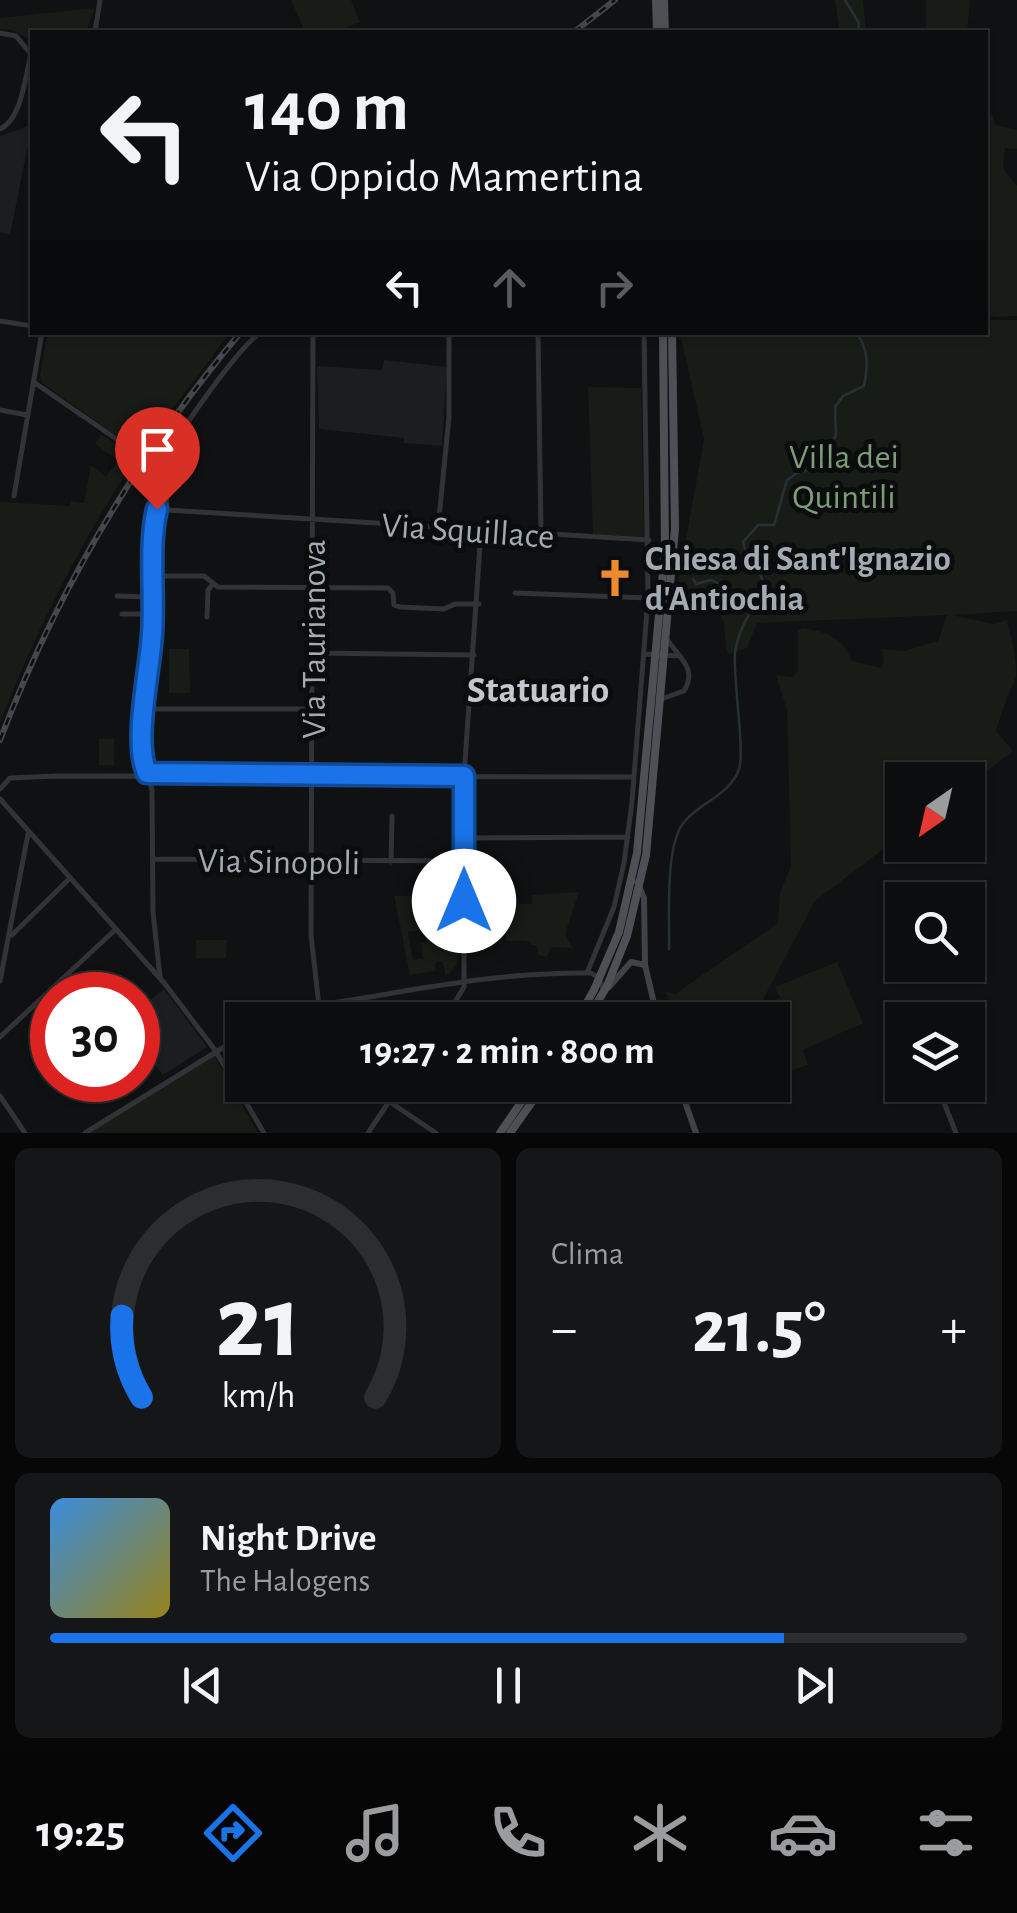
<!DOCTYPE html>
<html lang="it">
<head>
<meta charset="utf-8">
<style>
  :root { --surface:#0c0d0e; --page:#151617; --text:#f1f3f6; --muted:#9a9c9e; --line:#2c2d2e; --accent:#1a73e8 }
  body { margin:0; font-family:"Alegreya Sans",sans-serif; background:var(--page); color:var(--text); height:100vh; display:flex; flex-direction:column; font-size:38px; white-space:nowrap }
  * { box-sizing:border-box; margin:0 }
  p { font-size:32px; color:var(--muted) }
  .icon { flex:none; width:55px; height:55px; fill:none; stroke:currentColor; stroke-width:2; stroke-linecap:round; stroke-linejoin:round }
  .map { position:relative; height:1133px; overflow:hidden }
  .drawer { display:flex; flex-direction:column; gap:15px; padding:15px; background:#070708; flex:1 }
  .drawer>* { flex:none }
  .guide { position:absolute; left:30px; top:30px; width:958px; height:305px; border-radius:0px; box-shadow:0 2px 8px #0004,0 0 0 2px var(--line); background:#0c0d0e; color:var(--text); overflow:hidden }
  .needle { width:65px; rotate:214deg }
  .tools { position:absolute; left:885px; top:762px; display:grid; gap:20px }
  .tools a { display:grid; place-items:center; width:100px; height:100px; border-radius:0px; background:var(--surface); box-shadow:0 2px 8px #0004,0 0 0 2px var(--line); font-size:50px }
  .speed { position:absolute; left:30px; top:972px; display:flex; gap:20px; font-size:50px; font-weight:700; text-align:center }
  .speed>* { display:grid; place-content:center; width:130px; height:130px; border-radius:50%; background:var(--surface); box-shadow:0 2px 8px #0004,0 0 0 2px var(--line); line-height:1 }
  .speed .limit { border:15px solid #d22; background:#fff; color:#111 }
  .pin { position:absolute; display:grid; place-items:center; width:85px; height:85px; color:#fff; margin:-102px -42px; border-radius:50% 50% 50% 0; rotate:-45deg; box-shadow:0 0 10px #0007 }
  .pin .icon { rotate:45deg }
  .me { position:absolute; width:110px; margin:-55px; rotate:0deg; stroke-linejoin:round; filter:drop-shadow(0 0 8px #0008) }
  .turn { display:flex; align-items:center; gap:35px; height:210px; padding:0 50px; font-size:45px }
  .turn .icon { width:130px; height:130px; stroke-width:2.5 }
  .turn b { display:block; font-size:70px; line-height:85px }
  .lanes { display:flex; align-items:center; height:95px; padding:0 50px; background:#0003; justify-content:center; gap:50px; direction:ltr }
  .lanes .off { opacity:.35 }
  .big { font-size:75px; font-weight:700; line-height:1.1 }
  .drawer .tile { flex:1; display:flex; flex-direction:column; justify-content:center; gap:15px; min-width:0; padding:0 35px; border-radius:15px; background:var(--page) }
  .drawer .dial { align-items:center; gap:0 }
  .dial svg { height:260px; overflow:visible; fill:none; stroke:var(--line); stroke-width:7; stroke-linecap:round; text-anchor:middle }
  .dial text { fill:var(--text); stroke:none }
  .song { display:flex; align-items:center; gap:30px }
  .cover { width:120px; height:120px; border-radius:15px; background:linear-gradient(135deg,hsl(210 70% 55%),hsl(50 70% 35%)) }
  .played { height:10px; border-radius:5px; background:linear-gradient(90deg,var(--accent) 80%,var(--line) 80%) }
  .keys { display:flex; justify-content:space-around; direction:ltr }
  .heat { display:flex; justify-content:space-between; align-items:center; font-size:55px; direction:ltr }
  .drawer .tiles { flex:1; display:grid; gap:15px; grid-template-columns:1fr 1fr }
  .tile:last-child { grid-column:span 2 }
  .trip { position:absolute; left:225px; top:1002px; width:565px; height:100px; border-radius:0px; background:var(--surface); box-shadow:0 2px 8px #0004,0 0 0 2px var(--line); font-weight:700; line-height:100px; text-align:center }
  .dock { display:flex; height:160px; justify-content:space-around; align-items:center; background:#050506; color:var(--muted) }
  .dock .icon { width:70px; height:70px }
  .dock .active { color:var(--accent) }
  .dock b { font-size:45px; color:var(--text) }
  .map>svg:first-child { display:block }
  .built { fill:#1c1d1f }
  .green { fill:#171c17; fill-rule:evenodd }
  .lines { fill:none; stroke-linecap:round; stroke-linejoin:round }
  .stream { stroke:#273135; stroke-width:2.5 }
  .minor { stroke:#313337; stroke-width:5 }
  .secondary { stroke:#3f4247; stroke-width:6 }
  .primary { stroke:#4d5156; stroke-width:8 }
  .rail-casing { stroke:#44474c; stroke-width:6 }
  .rail { stroke:#0b0c0d; stroke-width:2.5; stroke-dasharray:8; stroke-linecap:butt }
  .route-casing { stroke:#114b97; stroke-width:25 }
  .route { stroke:#1a73e8; stroke-width:18 }
  .labels { text-anchor:middle; stroke-width:10; stroke-linejoin:round; paint-order:stroke }
  .park-label { font-size:35px; fill:#7d9d79; stroke:#0b0c0d }
  .street-label { font-size:35px; fill:#a2aab2; stroke:#0b0c0d }
  .poi-label { font-size:35px; font-weight:bold; fill:#a2aab2; stroke:#0b0c0d; text-anchor:start }
  .neighbourhood-label { font-size:38px; font-weight:bold; fill:#c3c8ce; stroke:#0b0c0d }
</style>
</head>
<body>
<div class="map">
<svg width="1017" height="1133" viewBox="0 0 1017 1133">
  <rect width="100%" height="100%" fill="#101112"/>
  <path class="built" d="M32,125L10,235L0,232V136Z
    M384,360L447,367L442,446L404,443V438L319,429L317,366L382,370Z
    M164,989L207,1047L163,1075L138,1044V1010Z"/>
  <path class="green" d="M291,0H351L360,22L335,32H305Z
    M835,0H863L866,32H840Z
    M926,0H970L967,32H926Z
    M95,8L86,32H32V40L9,29H0V18Z
    M985,97L996,125L1017,130V149L1005,148L1003,168L1017,186V316L985,317Z
    M985,320H1017V611L952,615L993,624L1007,620C1011,636 1017,660 1016,677C1009,694 1001,712 996,731L1013,751L968,786V780H902V835L815,901L759,1007L718,1020H679L665,991L675,994L778,923L780,892L791,867L787,710L776,675L793,677L798,670V631L802,628C826,632 842,636 852,661L881,668L884,662L882,649L904,651L938,641L947,615L757,623L747,648L730,654L726,650L724,623L712,595L696,591L676,595L704,439L680,333L985,332Z
    M48,333H230L140,452L42,383L40,374Z
    M588,387L641,388L644,537L593,534Z
    M101,434L136,458C81,541 36,630 0,723V502L70,506L71,501L84,503L91,465L106,477L118,460L95,444Z
    M169,649H189L190,693H169Z
    M99,739H114V765H99Z
    M579,892L565,934L573,948L551,947L547,957L538,955L537,945H531L530,941H506V904H532V895Z
    M394,896H460L457,965L446,976L442,961L435,963L436,971L410,975ZM436,928L437,940L421,943L423,958L413,960L408,932Z
    M196,940H227L226,958H196Z
    M837,962L863,1023L803,1050L808,1065L790,1071L766,1005L780,998L775,987Z
    M214,1055L258,1133H84Z"/>
  <g class="lines">
    <path class="stream" d="M845,0L859,23L858,32
      M693,579L696,584L711,580L721,585L728,601L740,605L754,601
      M669,949C670,918 664,844 685,821C701,802 730,795 739,769C745,752 733,679 735,654C737,628 756,607 763,583C760,567 745,558 743,542L758,525H774L787,480L797,473L811,469L830,450L836,434L835,407L843,396L864,386C868,366 869,350 856,332"/>
    <path class="minor" d="M95,32L100,0
      M0,33L16,36L31,54C25,77 22,119 0,129
      M0,321L32,326
      M313,332L311,935L319,1006
      M538,332L541,534
      M35,383L160,469
      M0,410L27,415
      M160,469L165,477L167,509
      M14,496L42,332
      M158,507L154,524L153,627L145,696L144,760L152,790L153,912L160,977
      M167,510L649,540
      M167,510L158,507C157,496 155,486 158,475C166,448 237,349 261,332
      M438,528L449,417V332
      M154,576H204L218,587L388,588L393,593L394,605L400,607L444,609L455,604H479
      M515,593L648,598
      M117,596L153,597
      M122,614H153
      M207,617L208,590L213,584
      M313,653L474,655
      M644,654L680,656
      M661,699L684,691C698,668 679,658 667,639
      M144,709H311
      M0,789L10,778L57,776L634,777
      M0,799L165,984L215,1050L264,1133
      M463,838L628,837
      M154,859L464,861
      M391,862L392,816
      M12,935L68,880
      M587,973L614,907L624,863L632,802L648,598L644,332
      M0,981L28,834
      M904,1005L910,1020
      M271,1020C303,1005 342,1002 376,996C449,983 518,972 591,973L599,978L603,989
      M444,1020L464,987V776L481,531
      M0,1037L116,929
      M937,1085L956,1133
      M0,1096L25,1133
      M390,1102L436,1133
      M85,1133L242,1036
      M368,1133L400,1085"/>
    <path class="secondary" d="M637,882L644,898L645,965L658,1020
      M609,987L631,962L645,965
      M679,1085L696,1133"/>
    <path class="primary" d="M656,0L657,32
      M664,0L665,32
      M577,1020L594,990L619,932L637,853L665,550L663,332
      M587,1020L607,986L627,936L646,855L675,529L672,332
      M500,1133L533,1085
      M510,1133L544,1085"/>
    <g class="rail-casing">
      <path id="rail" d="M574,32L615,0
        M0,740C57,591 138,454 241,332"/>
    </g>
    <use href="#rail" class="rail"/>
  </g>
  <g class="lines">
    <g class="route-casing">
      <path id="route" d="M157,509C148,548 155,593 152,634C150,671 133,740 147,773L464,776V901"/>
    </g>
    <use href="#route" class="route"/>
  </g>
  <defs>
    <g id="church-bare" transform="scale(3)"><path d="M-1.2-6h2.4v3.5h3.3v2.4h-3.3V6h-2.4V-.1h-3.3v-2.4h3.3Z" fill="#ed8a2d" stroke="#0b0c0d" stroke-width="2.5" paint-order="stroke"/></g>
  </defs>
  <g fill-rule="evenodd">
    <use href="#church-bare" x="615" y="578"/>
  </g>
  <g class="labels">
    <g class="park-label">
      <text x="844" y="468">Villa dei<tspan x="844" dy="40">Quintili</tspan></text>
    </g>
    <g class="street-label">
      <text transform="translate(468 530) rotate(4)" y="12">Via Squillace</text>
      <text transform="translate(313 639) rotate(-90)" y="12">Via Taurianova</text>
      <text transform="translate(279 861) rotate(1)" y="12">Via Sinopoli</text>
    </g>
    <g class="poi-label">
      <text x="645" y="570">Chiesa di Sant'Ignazio<tspan x="645" dy="40">d'Antiochia</tspan></text>
    </g>
    <g class="neighbourhood-label">
      <text x="538" y="702">Statuario</text>
    </g>
  </g>
</svg>
<div class="tools">
<a><svg class="needle" viewBox="-14 -14 28 28"><path d="M0-13l5 13h-10z" fill="#e53935"/><path d="M0 13l5-13h-10z" fill="#9a9c9e"/></svg></a>
<a><svg class="icon" aria-label="search" viewBox="0 0 24 24"><circle cx="10" cy="10" r="6"/><path d="M15 15l6 6"/></svg></a>
<a><svg class="icon" aria-label="layers" viewBox="0 0 24 24"><path d="M12 4l9 5-9 5-9-5zM3 14l9 5 9-5"/></svg></a>
</div>
<div class="speed"><div class="limit">30</div></div>
<div class="pin" style="left:157px;top:509px;background:#d93025"><svg class="icon" aria-label="arrive" viewBox="0 0 24 24"><path d="M6 21V4h12l-3 4 3 4H6"/></svg></div>
<svg class="me" style="left:464px;top:901px" viewBox="-20 -20 40 40"><circle r="19" fill="#fff"/><path d="M0-13L10 11 0 6-10 11z" fill="#1a73e8"/></svg>
<div class="trip">19:27 · 2 min · 800 m</div>
<div class="guide">
<div class="turn"><svg class="icon" aria-label="left" viewBox="0 0 24 24"><path d="M17 20v-9H6M10 6l-5 5 5 5"/></svg><div><b>140 m</b>Via Oppido Mamertina</div></div>
<div class="lanes"><svg class="icon" aria-label="left" viewBox="0 0 24 24"><path d="M17 20v-9H6M10 6l-5 5 5 5"/></svg><svg class="icon off" aria-label="ahead" viewBox="0 0 24 24"><path d="M12 20V5M6 11l6-6 6 6"/></svg><svg class="icon off" aria-label="right" viewBox="0 0 24 24"><path d="M7 20v-9h11M14 6l5 5-5 5"/></svg></div>
</div>
</div>
<section class="drawer">
<div class="tiles">
<div class="tile dial"><svg viewBox="0 0 100 80">
<path d="M14 69A42 42 0 1 1 86 69"/>
<path d="M14 69A42 42 0 0 1 8 44" stroke="#1a73e8"/>
<text x="50" y="56" font-size="32" font-weight="700">21</text>
<text x="50" y="72" font-size="11">km/h</text>
</svg></div>
<div class="tile"><p>Clima</p>
<div class="heat"><a>−</a><b class="big">21.5°</b><a>+</a></div>
</div>
<div class="tile">
<div class="song"><i class="cover"></i><div><b>Night Drive</b><p>The Halogens</p></div></div>
<div class="played"></div>
<div class="keys"><svg class="icon" aria-label="previous" viewBox="0 0 24 24"><path d="M18 5L8 12l10 7zM5 5v14"/></svg><svg class="icon" aria-label="pause" viewBox="0 0 24 24"><path d="M8 5v14M16 5v14"/></svg><svg class="icon" aria-label="next" viewBox="0 0 24 24"><path d="M6 5l10 7-10 7zM19 5v14"/></svg></div>
</div>
</div>
</section>
<nav class="dock">
<b>19:25</b>
<svg class="icon active" aria-label="directions" viewBox="0 0 24 24"><path d="M12 3l9 9-9 9-9-9zM9 14v-3h6M13 9l2 2-2 2"/></svg>
<svg class="icon" aria-label="music" viewBox="0 0 24 24"><path d="M9 18V5l10-2v13"/><circle cx="6" cy="18" r="3"/><circle cx="16" cy="16" r="3"/></svg>
<svg class="icon" aria-label="phone" viewBox="0 0 24 24"><path d="M5 4h4l2 5-3 2q2 4 5 5l2-3 5 2v4C11 20 4 13 5 4z"/></svg>
<svg class="icon" aria-label="climate" viewBox="0 0 24 24"><path d="M12 3v18M4 7l16 10M4 17L20 7"/></svg>
<svg class="icon" aria-label="car" viewBox="0 0 24 24"><path d="M5 17H2v-5l4-1 3-4h7l3 4 3 1v5h-3M9 17h6M6 11h13"/><circle cx="7" cy="17" r="2"/><circle cx="17" cy="17" r="2"/></svg>
<svg class="icon" aria-label="filters" viewBox="0 0 24 24"><path d="M4 7h16M4 17h16"/><circle cx="9" cy="7" r="2"/><circle cx="15" cy="17" r="2"/></svg>
</nav>
</body>
</html>
